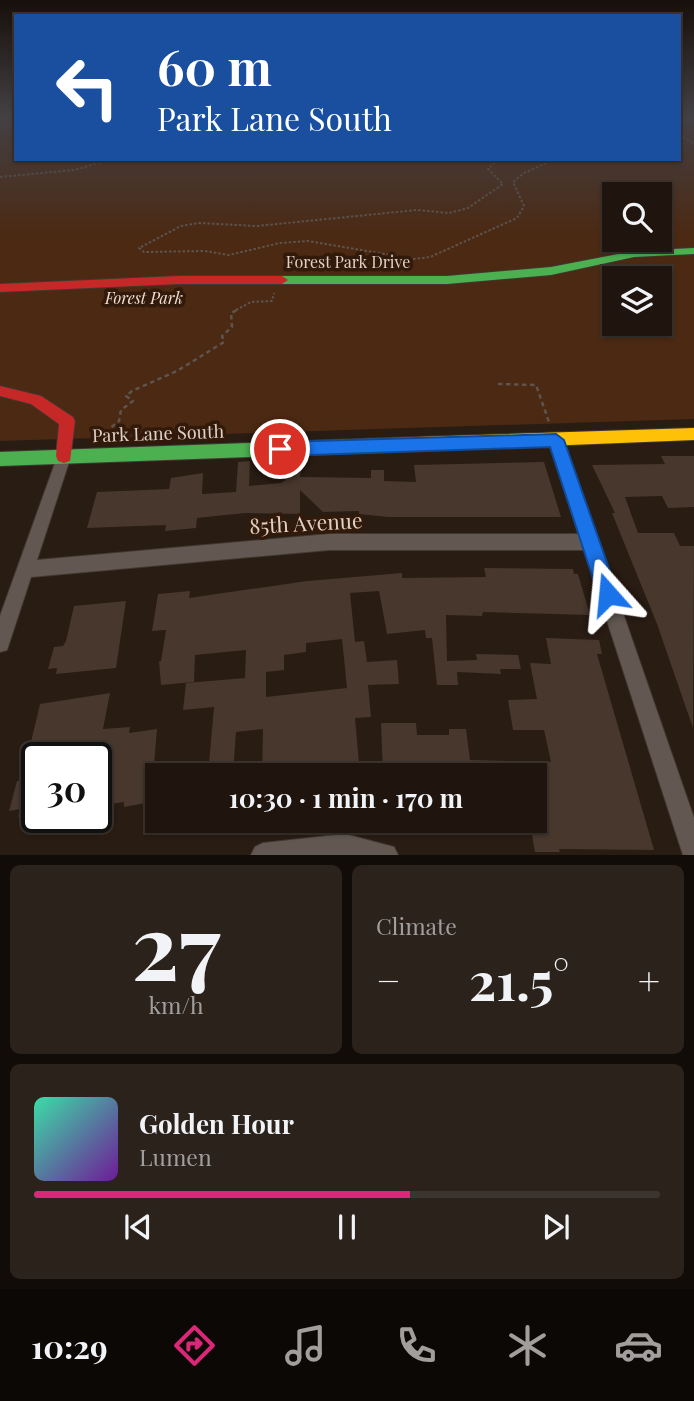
<!DOCTYPE html>
<html lang="en">
<head>
<meta charset="utf-8">
<style>
  :root { --surface:#1f150e; --page:#2c221c; --text:#f1f3f6; --muted:#a19f9e; --line:#3c342e; --accent:#db2777 }
  body { margin:0; font-family:"Playfair Display",serif; background:var(--page); color:var(--text); height:100vh; display:flex; flex-direction:column; font-size:26px; white-space:nowrap }
  * { box-sizing:border-box; margin:0 }
  p { font-size:23px; color:var(--muted) }
  .icon { flex:none; width:38px; height:38px; fill:none; stroke:currentColor; stroke-width:2; stroke-linecap:round; stroke-linejoin:round }
  .map { position:relative; height:855px; overflow:hidden }
  .drawer { display:flex; flex-direction:column; gap:10px; padding:10px; background:#110c08; flex:1 }
  .drawer>* { flex:none }
  .hud { position:absolute; left:14px; top:14px; width:667px; height:147px; border-radius:0px; box-shadow:0 2px 5px #0004,0 0 0 2px var(--line); background:#1a4fa0; color:#fff; overflow:hidden }
  .tools { position:absolute; left:602px; top:182px; display:grid; gap:14px }
  .tools a { display:grid; place-items:center; width:70px; height:70px; border-radius:0px; background:var(--surface); box-shadow:0 2px 5px #0004,0 0 0 2px var(--line); font-size:35px }
  .speed { position:absolute; left:21px; top:742px; display:flex; gap:14px; font-size:35px; font-weight:700; text-align:center }
  .speed>* { display:grid; place-content:center; width:91px; height:91px; border-radius:50%; background:var(--surface); box-shadow:0 2px 5px #0004,0 0 0 2px var(--line); line-height:1 }
  .speed .limit { border:4px solid #111; border-radius:10px; background:#fff; color:#111 }
  .pin { position:absolute; display:grid; place-items:center; width:60px; height:60px; color:#fff; margin:-30px; border:4px solid #fff; border-radius:50%; box-shadow:0 2px 7px #0007 }
  .me { position:absolute; width:77px; margin:-38px; rotate:342deg; stroke-linejoin:round; filter:drop-shadow(0 0 5px #0008) }
  .turn { display:flex; align-items:center; gap:24px; height:147px; padding:0 28px; font-size:32px }
  .turn .icon { width:91px; height:91px; stroke-width:2.5 }
  .turn b { display:block; font-size:49px; line-height:60px }
  .big { font-size:52px; font-weight:700; line-height:1.1 }
  .drawer .widget { flex:1; display:flex; flex-direction:column; justify-content:center; gap:10px; min-width:0; padding:0 24px; border-radius:10px; background:var(--page) }
  .drawer .dial { align-items:center; gap:0 }
  .dial b { font-size:91px; line-height:1 }
  .song { display:flex; align-items:center; gap:21px }
  .cover { width:84px; height:84px; border-radius:10px; background:linear-gradient(135deg,hsl(160 70% 55%),hsl(280 70% 35%)) }
  .played { height:7px; border-radius:4px; background:linear-gradient(90deg,var(--accent) 60%,var(--line) 60%) }
  .keys { display:flex; justify-content:space-around; direction:ltr }
  .heat { display:flex; justify-content:space-between; align-items:center; font-size:38px; direction:ltr }
  .drawer .tiles { flex:1; display:grid; gap:10px; grid-template-columns:1fr 1fr }
  .widget:last-child { grid-column:span 2 }
  .trip { position:absolute; left:145px; top:763px; width:402px; height:70px; border-radius:0px; background:var(--surface); box-shadow:0 2px 5px #0004,0 0 0 2px var(--line); font-weight:700; line-height:70px; text-align:center }
  .tabs { display:flex; height:112px; justify-content:space-around; align-items:center; background:#0c0806; color:var(--muted) }
  .tabs .icon { width:49px; height:49px }
  .tabs .selected { color:var(--accent) }
  .tabs b { font-size:32px; color:var(--text) }
  .map>svg:first-child { display:block }
  .green { fill:#4b2912; fill-rule:evenodd }
  .building { fill:#47372c; fill-rule:evenodd }
  .lines { fill:none; stroke-linecap:round; stroke-linejoin:round }
  .street-casing { stroke:#423832; stroke-width:2 }
  .fast-casing { stroke:#423832; stroke-width:2 }
  .slow-casing { stroke:#423832; stroke-width:2 }
  .jam-casing { stroke:#423832; stroke-width:2 }
  .path-far1 { stroke:#5e544e; stroke-width:2; stroke-dasharray:2.5 2; stroke-linecap:butt }
  .path { stroke:#5e544e; stroke-width:2.5; stroke-dasharray:4.5 3.5; stroke-linecap:butt }
  .street { fill:#625851; fill-rule:evenodd }
  .fast { fill:#4caf50; fill-rule:evenodd }
  .slow { fill:#ffc107; fill-rule:evenodd }
  .jam { fill:#c62828; fill-rule:evenodd }
  .route { fill:#1a73e8; stroke:#114b97; stroke-width:2 }
  .labels { text-anchor:middle; stroke-width:7; stroke-linejoin:round; paint-order:stroke }
  .far-street-label { font-size:16px; fill:#e0d0c6; stroke:#321a0a }
  .far-park-label { font-size:16px; font-style:italic; fill:#f2ded2; stroke:#321a0a }
  .street-label { font-size:18px; fill:#e0d0c6; stroke:#321a0a }
  .near-street-label { font-size:21px; fill:#e0d0c6; stroke:#321a0a }
</style>
</head>
<body>
<div class="map">
<svg width="694" height="855" viewBox="0 0 694 855">
  <rect width="100%" height="100%" fill="#291c13"/>
  <path class="green" d="M0,117H16V159H679V117H694V419L0,441ZM614,194H660V240H614ZM614,278H660V324H614Z"/>
  <path class="building" d="M661,456H694V507L668,508L662,496L625,497L638,533H674L680,546H694L693,728L657,624L612,513H615L592,465L665,464Z
    M250,461L249,486L281,483L286,480V471H301L300,477L371,478V470H384V481L416,482L414,465L544,462L561,517H388L359,514V511L323,512L300,490V514L245,513L197,518L196,528L165,531L166,525L87,528L97,492L169,489L171,478L203,473L202,494L236,492L238,462Z
    M484,568L573,569L574,574H578L590,615L483,612L482,616L446,615L447,661L477,660L476,654L518,655L521,669H500L501,674L457,672L458,685H437L432,638H426L425,630L387,634L379,591L350,593L355,642L364,641L367,662L397,660L399,684L368,685L371,717L355,718L360,775H262L263,729L236,732L233,775H208L214,707L183,710L186,683L245,678L246,650L195,655L194,682L161,685L159,661H161L166,630L152,631L158,594L190,591L189,598L307,581L402,573V578L486,577ZM342,639L347,688L266,697V672L284,670V655L306,652V643Z
    M126,601L116,668L56,674L57,668L48,669L54,647L63,646L66,641L74,606Z
    M546,638L599,640L602,654H597L654,850L559,849L560,852H535L532,835H485L483,821H536V775H383L381,723H416L417,735H449V729H466L470,760L551,762L544,730H513L508,700L537,699L530,663L551,664Z
    M110,693L103,729L130,727L129,733L157,729L151,802L124,807V802L96,806V745L68,748L56,741L50,746L36,748L31,742L40,704Z
    M37,779V815L18,817L20,809L9,811L17,781Z"/>
  <g class="lines">
    <g class="street-casing">
      <path id="street" d="M556,434L561,436L563,440L694,818V855H683L682,852L584,550H329L31,577L7,650L0,652V616L59,452L64,450L69,452L71,456L37,560L329,534H579L549,440L551,436Z
        M345,834L394,847L398,855H251L255,847L263,843Z"/>
    </g>
    <g class="fast-casing">
      <path id="fast" d="M694,248V254L634,257L551,275L447,284H282L276,280L282,276H447L551,267L634,251Z
        M417,437L423,439L425,444L423,449L417,451L0,466V452Z"/>
    </g>
    <g class="slow-casing">
      <path id="slow" d="M694,428V440L417,451L411,449L409,444L411,439L417,437Z"/>
    </g>
    <g class="jam-casing">
      <path id="jam" d="M179,276H282L288,280L282,284H179L0,292V284Z
        M0,386L41,396L73,417L75,421L70,461L64,463L58,461L56,456L59,424L31,404L0,396Z"/>
    </g>
    <path class="path-far1" d="M679,123L692,117
      M0,127L16,122
      M679,135L694,143
      M498,159L488,169L503,184L468,208L449,213L417,210L257,226L199,223L181,226L139,248L144,252L205,251L229,255L280,243L308,241L414,259L430,257L517,218L524,206L513,182L524,173L555,159
      M0,177L74,170L113,159
      M236,310L251,302L272,301L274,293"/>
    <path class="path" d="M498,384L536,385L549,422
      M99,437L119,421L121,410L133,401L126,396L132,391L177,371L224,342L222,336L232,327L231,313L239,309"/>
    <use href="#street" class="street"/>
    <use href="#fast" class="fast"/>
    <use href="#slow" class="slow"/>
    <use href="#jam" class="jam"/>
  </g>
  <linearGradient id="sky" x2="0" y2="1"><stop stop-color="#170f0a"/><stop offset="0.49" stop-color="#434044"/><stop offset="1" stop-color="#434044" stop-opacity="0"/></linearGradient>
  <rect width="694" height="237" fill="url(#sky)"/>
  <path class="route" d="M556,434L564,440L618,594L615,601L608,604L601,601L598,594L550,447L280,456L271,449L280,442Z"/>
  <g class="labels">
    <g class="far-street-label">
      <text x="348" y="268">Forest Park Drive</text>
    </g>
    <g class="far-park-label">
      <text x="144" y="304">Forest Park</text>
    </g>
    <g class="street-label">
      <text transform="translate(158 434) rotate(-2)" y="6">Park Lane South</text>
    </g>
    <g class="near-street-label">
      <text transform="translate(306 524) rotate(-3)" y="7">85th Avenue</text>
    </g>
  </g>
</svg>
<div class="tools">
<a><svg class="icon" aria-label="search" viewBox="0 0 24 24"><circle cx="10" cy="10" r="6"/><path d="M15 15l6 6"/></svg></a>
<a><svg class="icon" aria-label="layers" viewBox="0 0 24 24"><path d="M12 4l9 5-9 5-9-5zM3 14l9 5 9-5"/></svg></a>
</div>
<div class="speed"><div class="limit">30</div></div>
<div class="pin" style="left:280px;top:449px;background:#d93025"><svg class="icon" aria-label="arrive" viewBox="0 0 24 24"><path d="M6 21V4h12l-3 4 3 4H6"/></svg></div>
<svg class="me" style="left:608px;top:594px" viewBox="-20 -20 40 40"><path d="M0-17L14 15 0 8-14 15z" fill="#1a73e8" stroke="#fff" stroke-width="4"/></svg>
<div class="trip">10:30 · 1 min · 170 m</div>
<div class="hud">
<div class="turn"><svg class="icon" aria-label="left" viewBox="0 0 24 24"><path d="M17 20v-9H6M10 6l-5 5 5 5"/></svg><div><b>60 m</b>Park Lane South</div></div>
</div>
</div>
<section class="drawer">
<div class="tiles">
<div class="widget dial"><b>27</b><p>km/h</p></div>
<div class="widget"><p>Climate</p>
<div class="heat"><a>−</a><b class="big">21.5°</b><a>+</a></div>
</div>
<div class="widget">
<div class="song"><i class="cover"></i><div><b>Golden Hour</b><p>Lumen</p></div></div>
<div class="played"></div>
<div class="keys"><svg class="icon" aria-label="previous" viewBox="0 0 24 24"><path d="M18 5L8 12l10 7zM5 5v14"/></svg><svg class="icon" aria-label="pause" viewBox="0 0 24 24"><path d="M8 5v14M16 5v14"/></svg><svg class="icon" aria-label="next" viewBox="0 0 24 24"><path d="M6 5l10 7-10 7zM19 5v14"/></svg></div>
</div>
</div>
</section>
<nav class="tabs">
<b>10:29</b>
<svg class="icon selected" aria-label="directions" viewBox="0 0 24 24"><path d="M12 3l9 9-9 9-9-9zM9 14v-3h6M13 9l2 2-2 2"/></svg>
<svg class="icon" aria-label="music" viewBox="0 0 24 24"><path d="M9 18V5l10-2v13"/><circle cx="6" cy="18" r="3"/><circle cx="16" cy="16" r="3"/></svg>
<svg class="icon" aria-label="phone" viewBox="0 0 24 24"><path d="M5 4h4l2 5-3 2q2 4 5 5l2-3 5 2v4C11 20 4 13 5 4z"/></svg>
<svg class="icon" aria-label="climate" viewBox="0 0 24 24"><path d="M12 3v18M4 7l16 10M4 17L20 7"/></svg>
<svg class="icon" aria-label="car" viewBox="0 0 24 24"><path d="M5 17H2v-5l4-1 3-4h7l3 4 3 1v5h-3M9 17h6M6 11h13"/><circle cx="7" cy="17" r="2"/><circle cx="17" cy="17" r="2"/></svg>
</nav>
</body>
</html>
